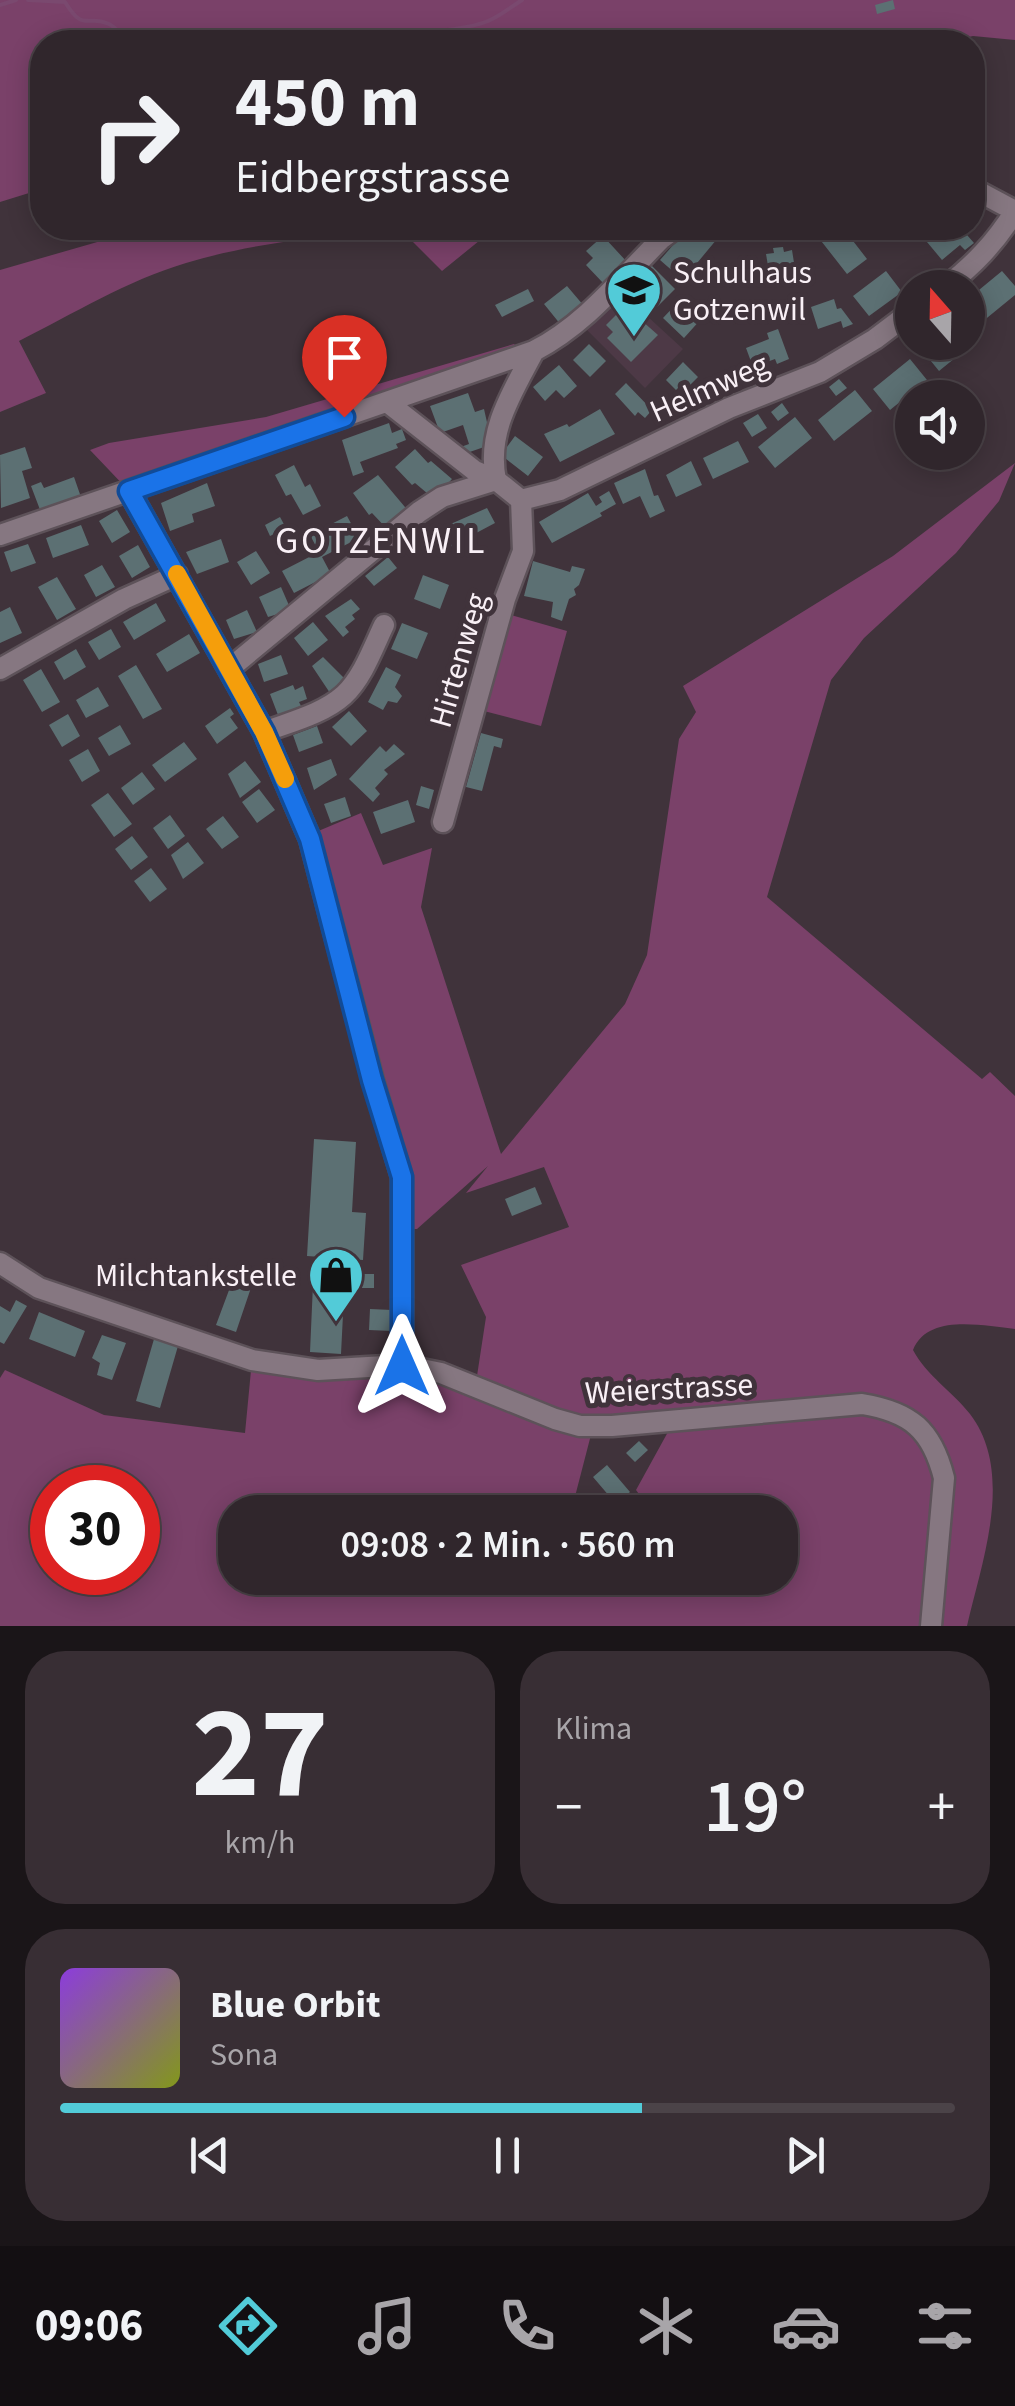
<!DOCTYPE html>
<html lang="de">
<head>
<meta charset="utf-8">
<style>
  :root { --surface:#30262c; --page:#382e34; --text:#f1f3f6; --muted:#a8a5a9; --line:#4b4348; --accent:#52cbd8 }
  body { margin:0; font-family:"Source Sans 3",sans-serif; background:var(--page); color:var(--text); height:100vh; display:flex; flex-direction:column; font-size:38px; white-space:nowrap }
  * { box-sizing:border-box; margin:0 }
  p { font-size:32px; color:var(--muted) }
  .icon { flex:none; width:55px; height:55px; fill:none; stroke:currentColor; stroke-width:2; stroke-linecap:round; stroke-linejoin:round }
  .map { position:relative; height:1626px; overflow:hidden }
  .side { display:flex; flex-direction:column; gap:25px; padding:25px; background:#1a1518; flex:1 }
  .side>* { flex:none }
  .banner { position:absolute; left:30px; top:30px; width:955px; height:210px; border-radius:40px; box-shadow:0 5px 25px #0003,0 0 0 2px var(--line); background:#30262c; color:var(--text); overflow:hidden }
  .needle { width:65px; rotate:340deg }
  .tools { position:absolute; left:895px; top:270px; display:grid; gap:20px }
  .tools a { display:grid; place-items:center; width:90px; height:90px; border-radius:50%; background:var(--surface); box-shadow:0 5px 25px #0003,0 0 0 2px var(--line); font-size:50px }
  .speed { position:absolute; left:30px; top:1465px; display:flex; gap:20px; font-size:50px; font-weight:700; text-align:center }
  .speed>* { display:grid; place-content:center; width:130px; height:130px; border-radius:50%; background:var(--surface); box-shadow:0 5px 25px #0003,0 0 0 2px var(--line); line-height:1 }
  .speed .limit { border:15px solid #d22; background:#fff; color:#111 }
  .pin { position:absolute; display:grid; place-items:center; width:85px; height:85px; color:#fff; margin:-102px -42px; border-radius:50% 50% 50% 0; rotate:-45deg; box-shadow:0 0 10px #0007 }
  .pin .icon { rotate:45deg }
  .me { position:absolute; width:110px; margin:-55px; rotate:0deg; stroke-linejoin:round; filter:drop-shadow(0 0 8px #0008) }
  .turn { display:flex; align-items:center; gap:35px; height:210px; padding:0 40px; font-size:45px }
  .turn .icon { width:130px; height:130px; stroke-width:2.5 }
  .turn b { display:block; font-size:70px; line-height:85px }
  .big { font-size:75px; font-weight:600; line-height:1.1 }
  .side .card { flex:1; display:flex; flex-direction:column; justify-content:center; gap:15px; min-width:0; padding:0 35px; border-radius:40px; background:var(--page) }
  .side .dial { align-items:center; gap:0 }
  .dial b { font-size:130px; line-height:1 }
  .song { display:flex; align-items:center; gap:30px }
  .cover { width:120px; height:120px; border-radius:15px; background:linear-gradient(135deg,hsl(270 70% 55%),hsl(70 70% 35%)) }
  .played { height:10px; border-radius:5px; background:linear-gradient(90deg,var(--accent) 65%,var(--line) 65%) }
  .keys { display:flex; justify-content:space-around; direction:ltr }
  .heat { display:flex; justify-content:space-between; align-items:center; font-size:55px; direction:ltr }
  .side .tiles { flex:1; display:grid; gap:25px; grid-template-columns:1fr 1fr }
  .card:last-child { grid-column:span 2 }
  .trip { position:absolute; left:218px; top:1495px; width:580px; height:100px; border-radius:40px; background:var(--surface); box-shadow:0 5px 25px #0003,0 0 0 2px var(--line); font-weight:600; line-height:100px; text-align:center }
  .menu { display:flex; height:160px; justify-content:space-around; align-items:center; background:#130f12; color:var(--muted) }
  .menu .icon { width:70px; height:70px }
  .menu .on { color:var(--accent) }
  .menu b { font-size:45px; color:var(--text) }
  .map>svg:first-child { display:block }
  .built { fill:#4d3946 }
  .green { fill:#7a4169; fill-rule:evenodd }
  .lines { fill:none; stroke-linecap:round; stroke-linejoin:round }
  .stream { stroke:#7a496f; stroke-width:4 }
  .building { fill:#5c7073 }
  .minor-casing { stroke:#5d5259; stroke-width:25 }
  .minor { stroke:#867781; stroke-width:20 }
  .route-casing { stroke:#114b97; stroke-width:25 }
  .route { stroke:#1a73e8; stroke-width:18 }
  .slow { stroke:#f59e0b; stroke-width:18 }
  .labels { text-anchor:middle; stroke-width:10; stroke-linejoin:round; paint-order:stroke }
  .poi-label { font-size:32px; fill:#f9f0f6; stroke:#40333b; text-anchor:start }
  .street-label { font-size:32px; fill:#f9f0f6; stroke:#40333b }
  .quarter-label { font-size:38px; letter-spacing:2.5px; fill:#f9f0f6; stroke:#40333b }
</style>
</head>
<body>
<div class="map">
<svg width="1015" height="1626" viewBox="0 0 1015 1626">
  <rect width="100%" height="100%" fill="#40333b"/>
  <path class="built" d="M622,293L683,349L645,388L586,329Z"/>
  <path class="green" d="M0,0H1015V40L973,36L947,42H42V189L0,202Z
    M146,228H390C322,237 252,243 186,263C128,280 73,314 19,341L46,393L0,412V270Z
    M399,228H495L442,271Z
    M514,344L524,355L129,491L90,450L109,443L266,417Z
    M1015,463L999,501L956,553L864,638L831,680L767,897L982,1079L990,1072L1015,1096V1329C983,1326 928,1313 913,1350C926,1375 953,1392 970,1414C1015,1473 982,1561 967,1626H0V1378L5,1370L104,1415L245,1433L252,1360L404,1370L475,1389L486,1317L461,1265L569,1227L544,1167L466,1193L488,1166L417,1229H411L316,832L361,813L383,865L432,848L421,907L501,1154L625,1004L647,955L679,739L696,712L683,686L893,556ZM674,1421L636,1490L652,1512H780V1578H629L617,1591L610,1578H235V1512H571L593,1427ZM52,1488H138V1572H52Z
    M511,615L567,631L541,726L484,711Z"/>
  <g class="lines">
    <path class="stream" d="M28,0L65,2C84,33 86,14 109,24C116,27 124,38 130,42
      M0,5L16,0
      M413,42C435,26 463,32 488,21C500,16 511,7 522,0"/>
  </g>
  <path class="building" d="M893,0L895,9L877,14L875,5Z
    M688,228H704L717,239L683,280L660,260Z
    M811,228H843L867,259L847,274Z
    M945,228H961L974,243L965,250L960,245L942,260L927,242Z
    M603,236L627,262L604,284L586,265L593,258L586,251Z
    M783,247L784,252L792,250L795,269L787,270L788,277L778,278L777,271L769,272L766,254L774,253L773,248Z
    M651,265L675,289L652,312L628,288Z
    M886,271L902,292L869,316L853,296Z
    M1002,271L1015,286V295L982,322L968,299Z
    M567,286L584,306L561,325L544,304Z
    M528,289L534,301L502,317L495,305Z
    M681,299L702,318L684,338L663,318Z
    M834,299L837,309L841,308L853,324L843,328L841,321L818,329L811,307Z
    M625,306L658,335L631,362L607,338L613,332L606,325Z
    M778,329L789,359L777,364L775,359L753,367L746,348L769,339L767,333Z
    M968,331L976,341L939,371L922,350L931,342H968Z
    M589,344L606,361L590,377L573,360Z
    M910,359L927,380L890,410L873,389Z
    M683,362L698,377L684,391L680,386L676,390L666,380Z
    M559,365L577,386L564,398L556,390L545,401L533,387Z
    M839,379L847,388L836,396L829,387Z
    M626,383L652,410L645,418L638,412L635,416L615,394Z
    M855,390L872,411L834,441L818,420Z
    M468,393L475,412L484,409L491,440L487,446L461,455L458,448L469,444L463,425L440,433L430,406Z
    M782,403L789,413L778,421L771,412Z
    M600,409L615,434L560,462L544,434L567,424L569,427Z
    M758,414L767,428L752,437L743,423Z
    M795,417L812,438L775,468L758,447Z
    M389,423L392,433L402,429L406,440L396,444L398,448L360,462L364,472L353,476L342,440Z
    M515,436L543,457L528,476L501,455Z
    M738,441L749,462L713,479L703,458Z
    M25,447L32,468L22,471L30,498L1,508L0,455Z
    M415,449L428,463L431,461L452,479L434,499L415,483L412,485L395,467Z
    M691,461L702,485L676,497L666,475Z
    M294,465L305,487L310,484L321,506L303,515L291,494L286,496L275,475Z
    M645,469L654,496L658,495L665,511L650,518L640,496L623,504L614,483Z
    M378,475L410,513L389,531L372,513L369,515L353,493Z
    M74,477L82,500L42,515L31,486L41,482L44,488Z
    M207,483L215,506L192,514L194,522L170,531L161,503Z
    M609,491L616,504L600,513L602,516L552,543L539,522L588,493L596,506L602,502L599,497Z
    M487,508L495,523L431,557L421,537Z
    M117,510L130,532L112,543L99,521Z
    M347,516L359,538L322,557L331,574L294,593L282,571L319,552L310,535Z
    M280,517L286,528L270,536L265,525Z
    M81,525L89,545L53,558L46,538Z
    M221,539L229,562L197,574L186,552Z
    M28,544L36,563L11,572L4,552Z
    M138,545L150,567L132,578L119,556Z
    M256,551L270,573L251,585L237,562Z
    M388,557L397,568L374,586L365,576Z
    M533,561L570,572L572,566L585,569L579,585L574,589L576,595L569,599L562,621L551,617L553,602L524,596Z
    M102,565L115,587L96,597L84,575Z
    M423,575L449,585L440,609L414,599Z
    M57,577L76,609L57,620L38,587Z
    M281,587L291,610L268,617L259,597Z
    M351,599L360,609L352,615L355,619L345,627L349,632L343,637L325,616Z
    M156,603L166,621L134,640L123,622Z
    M10,607L22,633L0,643V612Z
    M247,610L257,632L234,639L226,620Z
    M313,622L328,640L308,656L294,638Z
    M402,623L428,633L417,659L391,649Z
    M111,629L121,647L99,660L88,642Z
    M189,634L200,653L167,672L156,654Z
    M76,649L86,667L64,680L54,662Z
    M281,655L288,674L264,682L258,664Z
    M323,657L346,680L330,693L312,666Z
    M136,665L162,709L143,719L118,676Z
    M386,667L401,675L395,687L402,696L397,703L388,701L383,710L368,702Z
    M41,669L60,702L42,712L23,680Z
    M293,685L295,690L303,686L307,699L299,702L301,706L278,715L270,694Z
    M98,687L109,706L86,718L76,700Z
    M230,708L234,714L230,717L238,728L217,744L205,726Z
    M349,711L367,731L351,746L332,727Z
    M68,714L80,736L62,747L49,725Z
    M120,725L131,744L109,756L98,738Z
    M317,726L323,743L299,752L293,735Z
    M481,733L503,739L501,748L494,746L482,791L466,787Z
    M184,742L197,759L165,782L152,765Z
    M394,744L405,754L384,770L388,774L375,788L380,794L373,802L349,779L380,746L386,752Z
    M88,749L100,771L82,782L69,760Z
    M331,759L337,775L314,790L307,768Z
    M245,761L261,782L240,798L228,774Z
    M142,772L155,789L133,805L121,788Z
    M421,786L434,790L429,809L416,805Z
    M259,789L275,810L257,823L242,802Z
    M108,793L132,824L114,837L91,805Z
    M345,797L351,816L331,823L324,804Z
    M408,800L415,822L381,834L373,812Z
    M170,815L185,836L168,849L153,828Z
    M223,816L239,837L222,849L206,829Z
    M132,836L148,857L131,870L115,849Z
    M188,842L204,863L183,879L171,855Z
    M151,868L167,889L150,902L134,881Z
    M314,1139L356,1142L352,1212L366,1213L363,1260L307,1256Z
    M535,1187L542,1204L512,1216L505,1199Z
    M238,1266L256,1273L236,1332L216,1325Z
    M358,1274H374V1288H358Z
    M313,1284L342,1285L341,1295H344L341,1354L310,1352Z
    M16,1300L27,1306L4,1344L0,1342V1306L10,1312Z
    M370,1309L392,1310L391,1331L369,1330Z
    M39,1312L85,1331L75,1357L29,1339Z
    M102,1335L126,1343L112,1380L97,1375L100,1363L92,1358Z
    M154,1339L178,1346L160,1408L136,1401Z
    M639,1441L648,1450L635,1462L626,1453Z
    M607,1465L630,1492L616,1504L593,1477Z"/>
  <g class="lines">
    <g class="minor-casing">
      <path id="minor" d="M972,188L1015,211
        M944,288C974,265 995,243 1015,211
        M387,402L475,471L496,480L521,500L523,551L505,599L443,822
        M129,491L264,732L310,839L373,1080L402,1177V1365
        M521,500L560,490L729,408L820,372L875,339L912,311
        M0,535L534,351C585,325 621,279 661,239L676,228
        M0,669L124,599L177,575
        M229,669L419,512L442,497L496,480C486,432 512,393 534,351
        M264,732C290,722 323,714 344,695C363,677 373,648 384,625
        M0,1263L39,1288L252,1360L318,1370L402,1365L441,1373L555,1419L580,1426H612L862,1404C911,1412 932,1430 944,1478L931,1626"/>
    </g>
    <use href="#minor" class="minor"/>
  </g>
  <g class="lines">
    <g class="route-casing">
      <path id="route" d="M344,417L129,491L264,732L310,839L372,1080L402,1177V1366"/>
    </g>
    <use href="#route" class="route"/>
    <path class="slow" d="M177,574L264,732L285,779"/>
  </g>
  <defs>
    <g id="school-pin" transform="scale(2.875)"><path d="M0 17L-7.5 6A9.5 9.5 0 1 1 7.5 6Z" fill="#52cbd8" stroke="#40333b"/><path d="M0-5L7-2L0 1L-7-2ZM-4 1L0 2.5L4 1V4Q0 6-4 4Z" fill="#111"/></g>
    <g id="shop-pin" transform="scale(2.875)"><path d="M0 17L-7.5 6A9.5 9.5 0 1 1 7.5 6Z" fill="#52cbd8" stroke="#40333b"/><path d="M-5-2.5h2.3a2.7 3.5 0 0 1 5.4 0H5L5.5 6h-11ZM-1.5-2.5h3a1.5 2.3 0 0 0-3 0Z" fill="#111"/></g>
  </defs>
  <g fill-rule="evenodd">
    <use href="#school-pin" x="634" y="290"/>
    <use href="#shop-pin" x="336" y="1275"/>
  </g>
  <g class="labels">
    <g class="poi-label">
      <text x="673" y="283">Schulhaus<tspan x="673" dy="37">Gotzenwil</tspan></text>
      <text x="297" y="1286" text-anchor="end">Milchtankstelle</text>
    </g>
    <g class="street-label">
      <text transform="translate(709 387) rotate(-24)" y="11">Helmweg</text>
      <text transform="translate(458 660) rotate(-74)" y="11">Hirtenweg</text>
      <text transform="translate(669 1388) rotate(-3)" y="11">Weierstrasse</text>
    </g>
    <g class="quarter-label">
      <text x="381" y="553">GOTZENWIL</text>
    </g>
  </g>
</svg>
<div class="tools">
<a><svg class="needle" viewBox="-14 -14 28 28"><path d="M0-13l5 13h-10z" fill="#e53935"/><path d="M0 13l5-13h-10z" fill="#a8a5a9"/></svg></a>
<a><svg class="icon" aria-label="sound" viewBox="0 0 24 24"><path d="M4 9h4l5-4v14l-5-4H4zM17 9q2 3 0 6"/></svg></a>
</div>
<div class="speed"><div class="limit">30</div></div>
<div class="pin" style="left:344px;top:417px;background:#d93025"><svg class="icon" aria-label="arrive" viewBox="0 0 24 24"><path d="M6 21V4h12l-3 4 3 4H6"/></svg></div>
<svg class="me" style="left:402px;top:1366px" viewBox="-20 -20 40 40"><path d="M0-17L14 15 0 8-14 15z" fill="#1a73e8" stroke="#fff" stroke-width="4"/></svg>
<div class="trip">09:08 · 2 Min. · 560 m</div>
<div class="banner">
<div class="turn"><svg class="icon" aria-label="right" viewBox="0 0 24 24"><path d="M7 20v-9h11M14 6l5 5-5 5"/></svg><div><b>450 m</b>Eidbergstrasse</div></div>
</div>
</div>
<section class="side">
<div class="tiles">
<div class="card dial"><b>27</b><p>km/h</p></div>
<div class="card"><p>Klima</p>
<div class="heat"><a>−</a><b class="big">19°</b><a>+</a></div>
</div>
<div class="card">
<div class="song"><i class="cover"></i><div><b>Blue Orbit</b><p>Sona</p></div></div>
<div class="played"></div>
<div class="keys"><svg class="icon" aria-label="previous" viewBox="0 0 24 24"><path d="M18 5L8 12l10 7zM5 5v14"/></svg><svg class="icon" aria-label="pause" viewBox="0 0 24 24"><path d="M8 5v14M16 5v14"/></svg><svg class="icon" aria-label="next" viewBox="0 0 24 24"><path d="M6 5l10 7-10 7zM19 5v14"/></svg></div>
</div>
</div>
</section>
<nav class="menu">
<b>09:06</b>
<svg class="icon on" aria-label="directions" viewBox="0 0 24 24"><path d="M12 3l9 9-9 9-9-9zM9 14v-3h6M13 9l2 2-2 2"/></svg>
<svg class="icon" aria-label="music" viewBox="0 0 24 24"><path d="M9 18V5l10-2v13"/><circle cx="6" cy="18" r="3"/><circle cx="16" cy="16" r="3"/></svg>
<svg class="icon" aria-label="phone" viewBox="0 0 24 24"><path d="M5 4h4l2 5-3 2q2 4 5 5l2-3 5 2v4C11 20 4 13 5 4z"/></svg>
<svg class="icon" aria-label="climate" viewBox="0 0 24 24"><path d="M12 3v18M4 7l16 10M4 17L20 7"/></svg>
<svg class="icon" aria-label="car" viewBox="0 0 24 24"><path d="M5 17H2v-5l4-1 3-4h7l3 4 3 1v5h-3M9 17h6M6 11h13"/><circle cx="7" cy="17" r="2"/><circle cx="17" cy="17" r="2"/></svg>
<svg class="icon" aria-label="filters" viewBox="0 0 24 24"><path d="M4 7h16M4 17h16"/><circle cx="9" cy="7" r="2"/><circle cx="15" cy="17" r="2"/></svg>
</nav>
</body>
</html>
